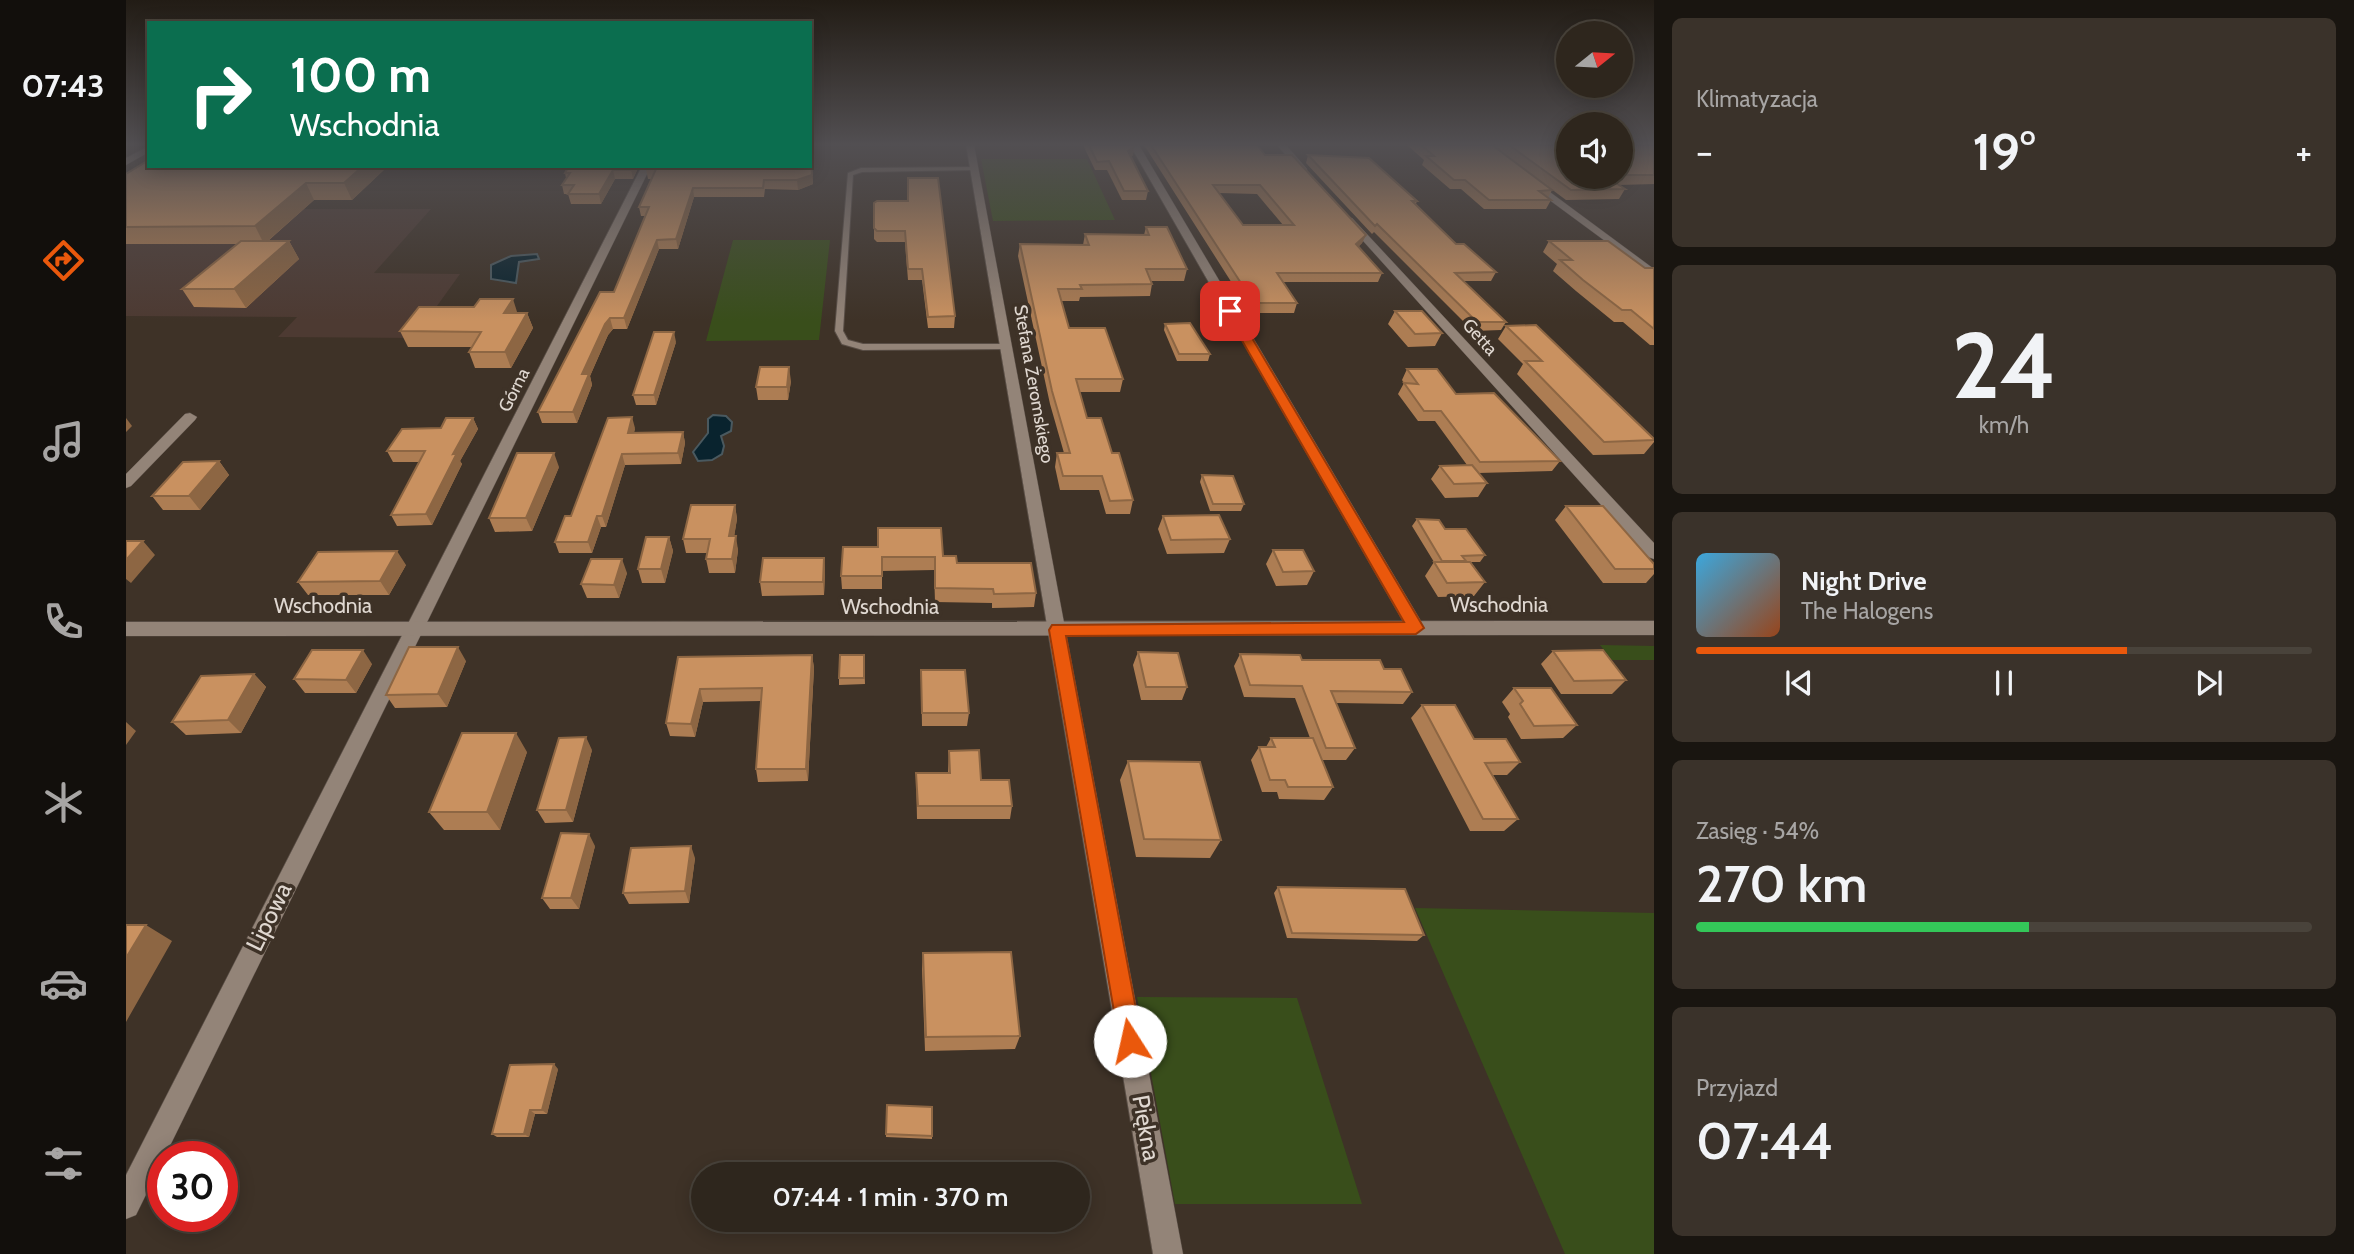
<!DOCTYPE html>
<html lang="pl">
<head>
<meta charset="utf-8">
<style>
  :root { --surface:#2e261d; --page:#3a322a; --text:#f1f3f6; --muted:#a7a5a4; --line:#49433b; --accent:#ea580c }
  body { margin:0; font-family:Cabin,sans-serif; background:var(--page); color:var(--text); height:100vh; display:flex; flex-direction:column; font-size:26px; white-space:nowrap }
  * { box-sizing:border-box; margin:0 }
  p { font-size:23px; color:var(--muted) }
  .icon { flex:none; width:38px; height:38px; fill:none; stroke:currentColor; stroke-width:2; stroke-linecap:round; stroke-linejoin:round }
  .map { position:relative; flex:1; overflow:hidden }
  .details { display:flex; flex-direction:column; gap:18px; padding:18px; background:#191510; width:700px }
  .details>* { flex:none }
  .hud { position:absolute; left:21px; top:21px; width:665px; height:147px; border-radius:0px; box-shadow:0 4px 18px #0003,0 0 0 2px var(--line); background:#0b6e4f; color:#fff; overflow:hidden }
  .needle { width:46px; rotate:72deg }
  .buttons { position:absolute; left:1430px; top:21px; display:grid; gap:14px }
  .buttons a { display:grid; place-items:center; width:77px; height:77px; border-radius:50%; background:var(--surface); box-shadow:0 4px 18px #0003,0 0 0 2px var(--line); font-size:35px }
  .speed { position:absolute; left:21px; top:1141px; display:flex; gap:14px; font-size:35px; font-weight:700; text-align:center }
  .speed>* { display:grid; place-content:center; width:91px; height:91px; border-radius:50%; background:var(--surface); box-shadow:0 4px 18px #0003,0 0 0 2px var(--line); line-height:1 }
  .speed .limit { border:10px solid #d22; background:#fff; color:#111 }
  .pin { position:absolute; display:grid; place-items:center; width:60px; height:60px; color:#fff; margin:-30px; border-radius:14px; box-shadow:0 4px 10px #0006 }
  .me { position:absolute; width:77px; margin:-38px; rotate:350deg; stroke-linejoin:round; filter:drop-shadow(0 0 5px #0008) }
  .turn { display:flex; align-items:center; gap:24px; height:147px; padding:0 28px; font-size:32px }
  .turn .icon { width:91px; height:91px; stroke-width:2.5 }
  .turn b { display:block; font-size:49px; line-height:60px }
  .big { font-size:52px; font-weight:600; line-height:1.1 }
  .details .tile { flex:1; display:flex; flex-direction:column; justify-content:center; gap:10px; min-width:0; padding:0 24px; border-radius:10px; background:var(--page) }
  .details .dial { align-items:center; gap:0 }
  .dial b { font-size:91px; line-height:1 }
  .song { display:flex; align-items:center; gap:21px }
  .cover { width:84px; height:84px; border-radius:10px; background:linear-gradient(135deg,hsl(200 70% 55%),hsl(20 70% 35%)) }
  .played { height:7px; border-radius:4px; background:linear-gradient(90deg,var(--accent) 70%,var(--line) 70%) }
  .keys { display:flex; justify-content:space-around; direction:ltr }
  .heat { display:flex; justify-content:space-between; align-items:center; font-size:38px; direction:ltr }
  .charge { height:10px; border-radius:5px; background:linear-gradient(90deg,#34c759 54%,var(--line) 0) }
  .trip { position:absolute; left:565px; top:1162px; width:399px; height:70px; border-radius:35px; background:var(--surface); box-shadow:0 4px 18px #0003,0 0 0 2px var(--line); font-weight:600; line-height:70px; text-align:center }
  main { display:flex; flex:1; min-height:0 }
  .tab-bar { display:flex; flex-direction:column; width:126px; justify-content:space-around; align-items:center; background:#120f0c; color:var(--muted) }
  .tab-bar .icon { width:49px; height:49px }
  .tab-bar .selected { color:var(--accent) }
  .tab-bar b { font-size:32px; color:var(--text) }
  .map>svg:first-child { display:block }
  .industrial { fill:#4d3a32 }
  .green { fill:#394e1b }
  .water { fill:#09232e; stroke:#4a595f; stroke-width:2 }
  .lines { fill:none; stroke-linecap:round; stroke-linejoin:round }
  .service-casing { stroke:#594e46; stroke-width:2 }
  .minor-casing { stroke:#594e46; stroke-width:1 }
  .tertiary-casing { stroke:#594e46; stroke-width:1 }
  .service { fill:#938478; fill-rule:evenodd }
  .minor { fill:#938478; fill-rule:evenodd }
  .tertiary { fill:#938478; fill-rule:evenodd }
  .wall { fill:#ad7d53; fill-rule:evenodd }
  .shaded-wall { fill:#8d6643 }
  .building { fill:#c99160; stroke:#8d6643; stroke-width:2; fill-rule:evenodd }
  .route { fill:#ea580c; stroke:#983908; stroke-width:2 }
  .labels { text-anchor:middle; stroke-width:7; stroke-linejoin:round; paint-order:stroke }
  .far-street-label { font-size:18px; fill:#e0d8d1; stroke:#3e3227 }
  .street-label { font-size:21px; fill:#e0d8d1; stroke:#3e3227 }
  .near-street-label { font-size:24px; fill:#e0d8d1; stroke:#3e3227 }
</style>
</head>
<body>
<main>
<nav class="tab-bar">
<b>07:43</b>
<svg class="icon selected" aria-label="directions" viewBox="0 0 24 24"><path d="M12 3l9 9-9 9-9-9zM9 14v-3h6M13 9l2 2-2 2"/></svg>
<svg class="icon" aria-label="music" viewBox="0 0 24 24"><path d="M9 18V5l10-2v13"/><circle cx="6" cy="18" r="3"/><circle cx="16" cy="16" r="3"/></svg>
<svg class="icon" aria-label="phone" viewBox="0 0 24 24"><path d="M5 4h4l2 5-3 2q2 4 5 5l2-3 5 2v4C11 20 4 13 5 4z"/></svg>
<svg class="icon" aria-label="climate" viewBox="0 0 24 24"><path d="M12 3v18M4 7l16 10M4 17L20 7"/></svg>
<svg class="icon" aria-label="car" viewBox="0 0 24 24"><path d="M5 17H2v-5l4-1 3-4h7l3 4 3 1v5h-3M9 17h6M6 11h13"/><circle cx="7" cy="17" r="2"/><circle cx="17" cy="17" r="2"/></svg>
<svg class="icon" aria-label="filters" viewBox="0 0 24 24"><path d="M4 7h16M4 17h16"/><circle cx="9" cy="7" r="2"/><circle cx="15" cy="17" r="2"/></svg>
</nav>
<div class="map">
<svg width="1528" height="1254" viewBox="0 0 1528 1254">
  <rect width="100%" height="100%" fill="#3e3227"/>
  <path class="industrial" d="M0,209H305L248,273L334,274L288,338L152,337L171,317L0,316Z"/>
  <path class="green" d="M855,159H961L989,220L867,221Z
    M607,240H704L693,340L580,341Z
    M1474,645L1528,646V660H1486Z
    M1289,908L1528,913V1254H1439Z
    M1011,997L1171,998L1236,1204H1049Z"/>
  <path class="water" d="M411,254L413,259L393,262L390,283L365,279V265L385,256Z
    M587,415L600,416L606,422L605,431L595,436L598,446L596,454L586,460L572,461L567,452L582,433V419Z"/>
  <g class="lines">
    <g class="service-casing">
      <path id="service" d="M848,167L850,170L736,172L727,175L717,331L722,340L737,344H880L884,347L883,349L737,350L716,344L709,331L722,173L735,168Z"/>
    </g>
    <g class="minor-casing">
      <path id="minor" d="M840,145H848L1057,1254H1027Z
        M1004,145H1013L1296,623L1299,628L1296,633H1284Z
        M1151,145H1160L1181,169V173H1175Z
        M23,146V152L0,165V158Z
        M516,166H525L10,1215L0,1219V1175Z
        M1403,181H1409L1528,269V277L1403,185Z
        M1220,218H1226L1528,543V559L1522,557L1220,222Z
        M64,413L71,417L69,420L5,486L0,488V474L59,414Z"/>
    </g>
    <g class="tertiary-casing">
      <path id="tertiary" d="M1528,621V635L0,636V622Z"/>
    </g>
    <use href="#service" class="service"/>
    <use href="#minor" class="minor"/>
    <use href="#tertiary" class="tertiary"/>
  </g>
  <path class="wall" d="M957,145H1008L1007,155L1005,157L1022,191L1020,200H996L981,170H969Z
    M1017,145H1131L1139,155L1240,235L1236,243L1232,247L1256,273L1252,282H1157L1171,303L1168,313H1125L1020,148ZM1093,193L1131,194L1157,225H1117Z
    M1281,145H1366L1426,190L1422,198L1425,200L1420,209H1358L1335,189H1324L1296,165L1298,160Z
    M1366,145H1442V177H1494V145H1528V184L1492,185L1499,189L1493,199L1440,200Z
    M685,155L687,184L672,190L639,189L638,197H568L552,249H533L501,329H487L482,335L464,376L466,385L451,423H416L412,412L488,292L519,216H515L513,207L525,179H522L520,169Z
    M1182,155L1291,201L1290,204L1330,244L1370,272L1365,281H1338L1380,322L1375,330L1347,331L1248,232L1246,234L1180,163Z
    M23,166H262L226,200H188L142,241H163L173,259L120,308L68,307L56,289L111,244H0V174Z
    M443,166H513L507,179H489L475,204H445L442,194H438L436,185L440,178L439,173Z
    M782,201L829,316L828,328H802L796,280H782L779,242H751L748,239V203Z
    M1020,227L1061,269L1058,281H1025L1026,284L1024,296L954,297L953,301H935L943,328L997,379L994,392H954L961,418L986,453L1007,500L1004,514H980L973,490H934L929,467L931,453H938L924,404L892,256L894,244L957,245L959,234L1018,235Z
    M1423,241L1519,268H1528V345H1524L1497,322H1488L1450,291L1427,271L1431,264L1417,252Z
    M1269,311L1316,333L1309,346L1282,347L1262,324Z
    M391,313H401L407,328L385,368H349L343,352L346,347H282L274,331Z
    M1039,324L1084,354L1082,361H1051L1038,330Z
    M1380,326L1528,439V442L1518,454L1467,455L1391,374L1397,364L1372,339Z
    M550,342L530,405H510L507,395Z
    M1281,369L1330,394L1434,461L1426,471L1352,473L1361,483L1352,497L1319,498L1305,479L1314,466L1341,465L1309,421H1292L1272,394L1278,383L1276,380Z
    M665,381L662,400H632L630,387Z
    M347,418L352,429L334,461L336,464L306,525L271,526L265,515L293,462H267L261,451L315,428Z
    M509,428L508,433L557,432L559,443L555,464L499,465L480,527H475L466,553H433L429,542L445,516Z
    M93,461L103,475L74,510H37L26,496Z
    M433,467L406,531L369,532L363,518Z
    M1076,475L1118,504L1115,511H1084L1074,482Z
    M609,505L611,519L608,536L612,550L609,573H583L580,559L581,553H560L557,539Z
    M1440,506L1528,564V574L1520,583H1477L1429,520Z
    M1037,516L1104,539L1098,553L1041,554L1032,529Z
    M1291,519L1319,529L1359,555L1354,562H1345L1359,582L1348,596L1312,597L1299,576L1308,562L1286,526Z
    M543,537L547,551L539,583H516L512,569Z
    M717,547L817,556L831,563L910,593L908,607L866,608V603L809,602L808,570L756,571V589H716L715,576Z
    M1147,550L1188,571L1181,585L1150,586L1140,564Z
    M698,558L699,572L698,595L636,596L634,582Z
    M280,565L263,595H182L172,582Z
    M501,573L493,598H461L455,584Z
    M1427,651L1500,680L1486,694H1435L1415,664Z
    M1012,652L1061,687L1056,700H1015L1007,665Z
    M1114,654L1176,660L1258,669L1286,692L1277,704L1210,703L1229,748L1220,760H1196L1207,787L1198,800L1153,799L1151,792H1136L1125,760L1133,747H1140L1145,738H1184L1169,698L1118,697L1108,666Z
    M686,655L688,668L682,781L632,782L630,769L635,701L577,702L569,737L544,736L540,723L552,657Z
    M738,655L739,684L713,685V678Z
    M340,661L321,707L269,708L260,695Z
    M246,664L230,693H179L168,679Z
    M795,670L843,713L841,726H796Z
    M128,674L140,687L115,733L60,735L46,722Z
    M1388,688L1451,725L1437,738L1395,739L1382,717L1384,714L1376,702Z
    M1296,705L1348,739L1394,762L1381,775H1367L1392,819L1378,831H1344L1285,718Z
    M466,750L447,822L419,823L411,810Z
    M823,751L886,806L884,819H791L790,773H822Z
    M401,752L374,830H318L303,812Z
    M1002,761L1095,840L1084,858L1010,857L994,780Z
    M469,846L453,909H424L416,898Z
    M569,858L563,903L503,904L497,893Z
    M1152,887L1298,935L1291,941L1161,938L1148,893Z
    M797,953L894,1036L889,1049L799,1051L796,969Z
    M432,1069L421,1114H409L403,1137H371L366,1134Z
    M761,1105L806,1136V1139L760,1137Z"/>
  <path class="shaded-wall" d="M1008,147L1007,155L1000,159L1002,151Z
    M685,155L687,184L672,190L671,180Z
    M237,166H262L226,200L218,183Z
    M506,166H513L507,179L505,170Z
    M487,170L489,179L475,204L473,194Z
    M180,183L188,200L138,244L129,226Z
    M567,188L568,197L552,249L550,239Z
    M1240,235L1236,243L1226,253L1230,244Z
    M531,240L533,249L501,329L498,318Z
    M163,241L173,259L120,308L108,289Z
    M387,299L392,315L378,313Z
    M401,313L407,328L385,368L379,352Z
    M484,318L487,329L482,335L464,376L466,385L451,423L447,412L456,374L479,324Z
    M548,332L550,342L530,405L528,395Z
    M663,367L665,381L662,400L661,387Z
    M506,417L509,428L505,444L502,433Z
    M0,418L6,426L0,432Z
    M347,418L352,429L334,461L336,464L306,525L300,514L327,454Z
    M557,432L559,443L555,464L552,453Z
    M428,453L433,467L406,531L400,518Z
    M496,454L499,465L480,527L476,516Z
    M93,461L103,475L74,510L63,496Z
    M609,505L611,519L606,550L603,536Z
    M471,516L475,527L466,553L462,542Z
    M610,536L612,550L609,573L606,559Z
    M543,537L547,551L539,583L535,569Z
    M17,541L29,555L5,583L0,579V560Z
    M271,551L280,565L263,595L254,581Z
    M698,558L699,572L698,595L697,582Z
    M496,559L501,573L493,598L488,585Z
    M332,647L340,661L321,707L312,694Z
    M237,650L246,664L230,693L220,680Z
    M686,655L688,668L682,781L680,769Z
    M128,674L140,687L115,733L102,720Z
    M574,689L577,702L569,737L565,724Z
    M0,722L10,731L0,745Z
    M390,733L401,752L374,830L361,812Z
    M460,737L466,750L447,822L440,810Z
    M463,834L469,846L453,909L445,898Z
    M565,846L569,858L563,903L559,891Z
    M20,925L46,941L0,1022V958Z
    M428,1064L432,1069L421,1114L416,1110Z
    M404,1110L409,1114L403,1137L398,1134Z"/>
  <path class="building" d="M963,145H1008V147L1002,151L1022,191H998L983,161L971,162Z
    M1025,145H1131L1139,155H1166L1240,235L1230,244L1256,273H1151L1171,303H1128ZM1087,185H1134L1168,225H1117Z
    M1295,145H1366L1426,190L1413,191L1425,200H1363L1339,180H1328L1300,156H1308Z
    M1383,145H1442V177H1481L1499,189L1445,190Z
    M1494,145H1528V175H1494Z
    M684,146L686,175L671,180H638L637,188H567L550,239L531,240L498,318H484L479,324L456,374H463L447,412H412L474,292H488L523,207H513L530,169H520L522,166H684Z
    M1182,155L1243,158L1291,201H1286L1330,244H1338L1370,272L1329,273L1380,322H1351L1251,224L1249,226Z
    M23,160V166H237L218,183H180L129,226L0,227V174Z
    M443,166H506L505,170H487L473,194H442L448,185H436L444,173H439Z
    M782,178H812L829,316L802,317L796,269H782L779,231H751L748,228V203L751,201H782Z
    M1020,227H1041L1061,269H1020L1026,284L954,285L956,289H932L943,328H979L997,379H950L961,418H975L986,453H993L1007,500L984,501L976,476H937L931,453H944L926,391L894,244L963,245L959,234L1023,235Z
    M115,241H163L108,289H56Z
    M1423,241H1482L1519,268H1528V329L1505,310H1496L1457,280L1434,260H1446Z
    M354,299H387L378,313H401L379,352H343L355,332L274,331L293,307H348Z
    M1269,311H1296L1316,333L1289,334Z
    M1064,323L1084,354H1053L1039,324Z
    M1410,325L1528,439V440L1478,442L1399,361H1416L1380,326Z
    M528,332H548L528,395H507Z
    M634,367H663L661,387H630Z
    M1281,369H1311L1330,394L1368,393L1434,461L1354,462L1315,411H1298L1278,383L1292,384Z
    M506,417L502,433L557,432L552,453L496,454L476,516H471L462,542H429L439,516H445L482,418Z
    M320,418H347L327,454L331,453L300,514L265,515L299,451H261L276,429L315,428Z
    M391,453H428L400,518H363Z
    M93,461L63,496H26L57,462Z
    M1346,465L1361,483L1328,484L1314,466Z
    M1076,475L1107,476L1118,504H1087Z
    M565,505H609L603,536H610L606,559H580L584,539H557Z
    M1440,506H1477L1528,564V569H1489Z
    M1093,515L1104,539L1045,540L1037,516Z
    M1291,519L1313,520L1319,529H1340L1359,555L1336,556L1340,561H1316Z
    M752,528H815L817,556H830L831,563H905L910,593L868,594L867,589L809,588V557H756V576H715L717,547H752Z
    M520,537H543L535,569H512Z
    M0,541H17L0,560Z
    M1147,550H1177L1188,571L1157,572Z
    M271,551L254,581L172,582L192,552Z
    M637,558H698L697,582H634Z
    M465,559H496L488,585L455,584Z
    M1308,562H1344L1359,582L1321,583Z
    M283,647H332L312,694L260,695Z
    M186,650H237L220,680L168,679Z
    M1477,650L1500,680L1448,681L1427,651Z
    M1012,652L1052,653L1061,687H1020Z
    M1114,654L1174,655L1176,660H1254L1258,669H1275L1286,692L1205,691L1229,748H1200L1176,686L1124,685Z
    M686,655L680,769H630L636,688L574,689L565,724L540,723L552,657Z
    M714,655H738V678H713Z
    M795,670H839L843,713H796Z
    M128,674L102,720L46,722L75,676Z
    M1388,688H1425L1451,725L1408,726L1394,704L1397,701Z
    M1296,705H1329L1348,739H1380L1394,762L1359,763L1392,819H1357Z
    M336,733H390L361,812H303Z
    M460,737L440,810H411L433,738Z
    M1145,738H1187L1207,787H1162L1159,780H1144L1133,747H1149Z
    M853,750L855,780H883L886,806H792L790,773H824L823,751Z
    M1002,761L1074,762L1095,840L1018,839Z
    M435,833L463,834L445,898H416Z
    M565,846L559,891L497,893L505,848Z
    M1152,887L1279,889L1298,935L1166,933Z
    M0,925H20L0,958Z
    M885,952L894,1036L800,1037L797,953Z
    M428,1064L416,1110H404L398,1134H366L384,1065Z
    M761,1105L806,1107V1136L760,1134Z"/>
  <linearGradient id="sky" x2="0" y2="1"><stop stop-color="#221c15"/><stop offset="0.45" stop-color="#524f52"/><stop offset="1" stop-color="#524f52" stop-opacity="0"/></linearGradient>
  <rect width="1528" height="321" fill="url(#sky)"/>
  <path class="route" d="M1101,309L1110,311L1298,628L1290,634L940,636L1016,1041L1012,1049L1004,1052L996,1049L993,1041L923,630L926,625L1278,622L1099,311Z"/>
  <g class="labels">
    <g class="far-street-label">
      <text transform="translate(1354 337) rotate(48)" y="6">Getta</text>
      <text transform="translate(908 384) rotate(80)" y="6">Stefana Żeromskiego</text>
      <text transform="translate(388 390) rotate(-63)" y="6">Górna</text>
    </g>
    <g class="street-label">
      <text x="1373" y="612">Wschodnia</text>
      <text x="197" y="613">Wschodnia</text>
      <text x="764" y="614">Wschodnia</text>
    </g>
    <g class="near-street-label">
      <text transform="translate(143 917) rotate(-64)" y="8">Lipowa</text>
      <text transform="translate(1020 1128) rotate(80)" y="8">Piękna</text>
    </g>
  </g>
</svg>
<div class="buttons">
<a><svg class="needle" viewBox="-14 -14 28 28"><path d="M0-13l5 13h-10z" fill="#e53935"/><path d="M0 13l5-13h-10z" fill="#a7a5a4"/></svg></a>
<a><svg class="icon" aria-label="sound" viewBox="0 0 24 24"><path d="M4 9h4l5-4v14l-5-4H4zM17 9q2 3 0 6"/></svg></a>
</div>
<div class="speed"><div class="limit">30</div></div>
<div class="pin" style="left:1104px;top:311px;background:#d93025"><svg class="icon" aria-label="arrive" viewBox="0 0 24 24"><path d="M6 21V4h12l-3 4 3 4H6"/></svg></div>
<svg class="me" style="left:1004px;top:1041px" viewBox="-20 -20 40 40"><circle r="19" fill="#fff"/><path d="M0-13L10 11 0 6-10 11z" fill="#ea580c"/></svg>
<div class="trip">07:44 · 1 min · 370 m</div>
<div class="hud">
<div class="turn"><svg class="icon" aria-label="right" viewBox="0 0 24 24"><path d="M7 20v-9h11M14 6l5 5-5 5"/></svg><div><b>100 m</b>Wschodnia</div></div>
</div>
</div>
<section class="details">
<div class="tile"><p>Klimatyzacja</p>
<div class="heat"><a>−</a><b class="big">19°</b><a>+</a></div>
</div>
<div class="tile dial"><b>24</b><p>km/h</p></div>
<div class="tile">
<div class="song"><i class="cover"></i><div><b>Night Drive</b><p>The Halogens</p></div></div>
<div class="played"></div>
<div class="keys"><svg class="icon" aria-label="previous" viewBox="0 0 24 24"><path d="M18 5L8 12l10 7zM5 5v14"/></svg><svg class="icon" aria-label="pause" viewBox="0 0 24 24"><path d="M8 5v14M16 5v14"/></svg><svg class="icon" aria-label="next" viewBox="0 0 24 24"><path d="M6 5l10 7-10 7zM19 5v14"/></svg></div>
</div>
<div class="tile"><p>Zasięg · 54%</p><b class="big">270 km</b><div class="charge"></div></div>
<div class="tile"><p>Przyjazd</p><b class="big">07:44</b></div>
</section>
</main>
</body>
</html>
